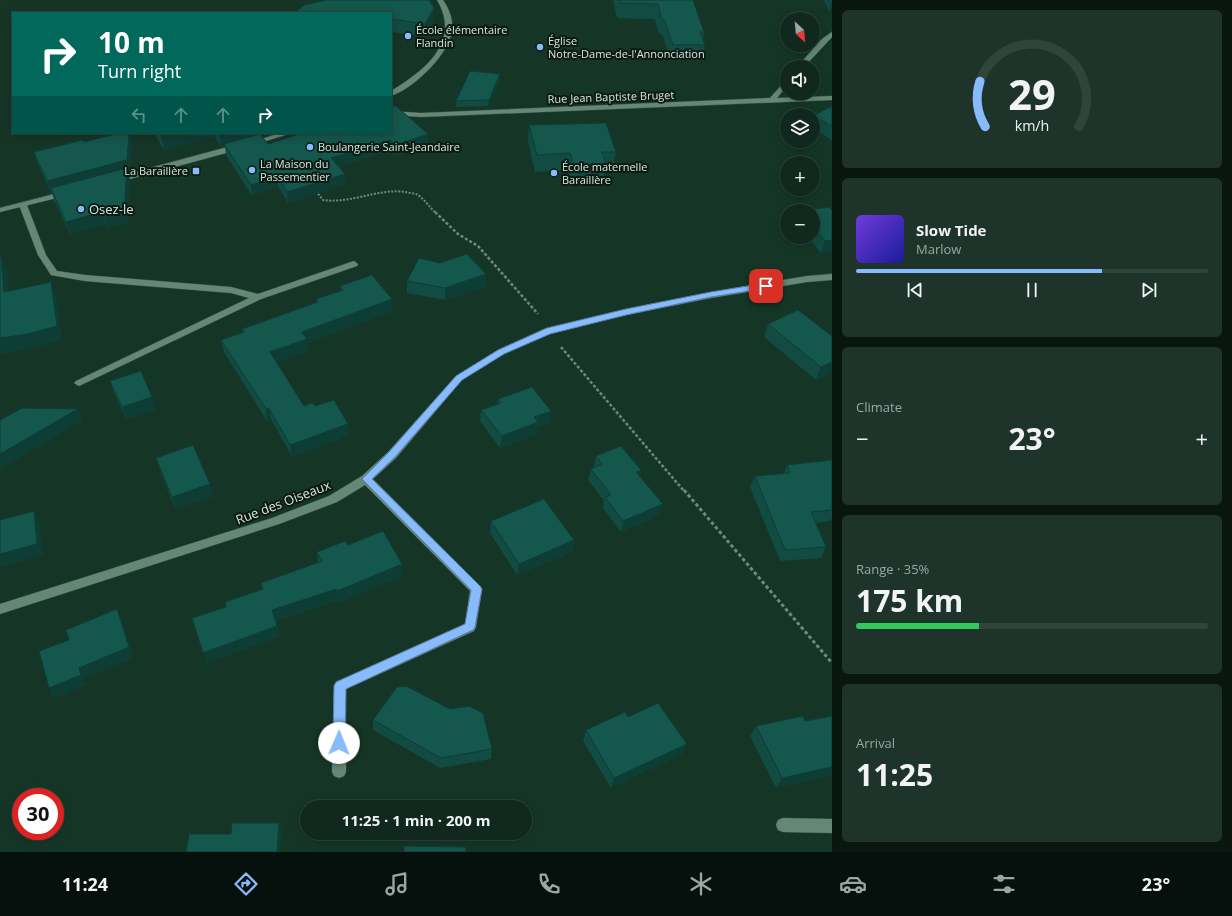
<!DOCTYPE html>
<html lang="en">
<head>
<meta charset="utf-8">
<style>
  :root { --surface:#10281d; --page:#1e342a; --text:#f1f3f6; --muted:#9ca6a4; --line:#30443b; --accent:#87bbfb }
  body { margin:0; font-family:"Open Sans",sans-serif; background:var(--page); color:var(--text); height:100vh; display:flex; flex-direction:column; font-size:15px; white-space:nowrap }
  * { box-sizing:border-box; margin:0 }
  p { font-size:13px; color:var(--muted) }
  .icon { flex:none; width:22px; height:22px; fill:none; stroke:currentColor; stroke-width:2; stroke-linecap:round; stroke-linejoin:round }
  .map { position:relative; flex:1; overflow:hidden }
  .drawer { display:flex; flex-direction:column; gap:10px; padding:10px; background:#091610; width:400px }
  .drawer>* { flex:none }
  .guide { position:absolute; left:12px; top:12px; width:380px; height:122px; border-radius:0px; box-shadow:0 2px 10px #0003,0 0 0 1px var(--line); background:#00695c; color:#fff; overflow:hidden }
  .needle { width:26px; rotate:154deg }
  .buttons { position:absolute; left:780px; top:12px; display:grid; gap:8px }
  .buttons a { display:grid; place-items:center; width:40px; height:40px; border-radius:50%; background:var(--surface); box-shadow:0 2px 10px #0003,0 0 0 1px var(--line); font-size:20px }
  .speed { position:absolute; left:12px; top:788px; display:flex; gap:8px; font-size:20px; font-weight:700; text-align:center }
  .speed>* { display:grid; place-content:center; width:52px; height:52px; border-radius:50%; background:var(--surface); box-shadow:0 2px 10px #0003,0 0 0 1px var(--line); line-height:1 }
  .speed .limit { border:6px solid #d22; background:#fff; color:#111 }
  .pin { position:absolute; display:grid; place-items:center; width:34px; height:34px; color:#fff; margin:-17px; border-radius:8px; box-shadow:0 2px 6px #0006 }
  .me { position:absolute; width:44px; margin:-22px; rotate:1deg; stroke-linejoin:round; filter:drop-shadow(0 0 3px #0008) }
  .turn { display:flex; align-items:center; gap:14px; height:84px; padding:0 20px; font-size:18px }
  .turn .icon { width:52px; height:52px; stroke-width:2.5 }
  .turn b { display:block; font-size:28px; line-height:34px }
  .lanes { display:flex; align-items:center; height:38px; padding:0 20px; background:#0003; justify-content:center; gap:20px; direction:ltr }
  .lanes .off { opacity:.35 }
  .big { font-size:30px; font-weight:700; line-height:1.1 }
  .drawer .card { flex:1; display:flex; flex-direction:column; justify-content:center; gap:6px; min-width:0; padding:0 14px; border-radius:6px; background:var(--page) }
  .drawer .dial { align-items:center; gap:0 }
  .dial svg { height:104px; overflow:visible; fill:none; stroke:var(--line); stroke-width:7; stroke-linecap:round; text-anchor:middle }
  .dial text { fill:var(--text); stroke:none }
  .song { display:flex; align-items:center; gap:12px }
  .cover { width:48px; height:48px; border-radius:6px; background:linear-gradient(135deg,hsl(260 70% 55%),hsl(240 70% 35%)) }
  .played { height:4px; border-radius:2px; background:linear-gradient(90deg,var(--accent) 70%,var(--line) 70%) }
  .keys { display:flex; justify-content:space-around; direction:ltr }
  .heat { display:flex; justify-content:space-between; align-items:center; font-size:22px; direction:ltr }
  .charge { height:6px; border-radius:3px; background:linear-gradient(90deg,#34c759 35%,var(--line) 0) }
  .trip { position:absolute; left:300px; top:800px; width:232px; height:40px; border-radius:20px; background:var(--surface); box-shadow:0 2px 10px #0003,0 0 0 1px var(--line); font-weight:700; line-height:40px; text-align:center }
  .dock { display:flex; height:64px; justify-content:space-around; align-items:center; background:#06100c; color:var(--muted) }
  .dock .icon { width:28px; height:28px }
  .dock .selected { color:var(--accent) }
  .dock b { font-size:18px; color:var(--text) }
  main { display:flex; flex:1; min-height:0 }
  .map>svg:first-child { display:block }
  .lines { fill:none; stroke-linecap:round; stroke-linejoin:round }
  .minor-casing { stroke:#375246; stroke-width:1 }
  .secondary-casing { stroke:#375246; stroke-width:1 }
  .path-far2 { stroke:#6e897c; stroke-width:2; stroke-dasharray:2 1.5; stroke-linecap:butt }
  .path-far1 { stroke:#6e897c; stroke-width:2.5; stroke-dasharray:3 2; stroke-linecap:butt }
  .path { stroke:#6e897c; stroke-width:3; stroke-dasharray:3.5 2.5; stroke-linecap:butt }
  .minor { fill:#658876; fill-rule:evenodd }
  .secondary { fill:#658876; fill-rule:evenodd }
  .wall { fill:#114b42 }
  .shaded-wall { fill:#0e3d36 }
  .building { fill:#14574d; stroke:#0e3d36 }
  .route { fill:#87bbfb; stroke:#587aa3 }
  .poi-dot { fill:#87bbfb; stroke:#0c1a13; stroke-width:1.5 }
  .labels { text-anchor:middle; stroke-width:4; stroke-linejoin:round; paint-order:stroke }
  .far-poi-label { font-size:11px; fill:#d5e8de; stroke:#0c1a13; text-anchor:start }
  .far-street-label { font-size:11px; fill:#d5e8de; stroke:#0c1a13 }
  .poi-label { font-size:13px; fill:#d5e8de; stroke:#0c1a13; text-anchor:start }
  .street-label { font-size:13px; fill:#d5e8de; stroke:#0c1a13 }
</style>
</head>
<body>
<main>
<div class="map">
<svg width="832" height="852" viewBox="0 0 832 852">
  <rect width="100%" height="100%" fill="#153627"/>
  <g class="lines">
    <g class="minor-casing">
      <path id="minor" d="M832,32V37L804,67H797L822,39Z
        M787,80V86L777,98L832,96V100L421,117L391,115V111L421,113L770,98L785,81Z
        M20,203H23L27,205L46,255L57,271L85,275L231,287L258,294L351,262L354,261L358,264L357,266L261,299L79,386L74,383L76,381L249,298L231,293L85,281L51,275L38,255L19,205Z
        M832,274V280L807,282L711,298L626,315L550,333L504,354L462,380L396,458L373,479L480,586L482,589L476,627L474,631L346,689V772L344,776L339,778L334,776L332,772L334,686L336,682L465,624L470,591L365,485L337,502L279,524L0,614V604L272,518L329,496L362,476L388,452L456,376L498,350L544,329L626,309L711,292L807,276Z
        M783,818L832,819V833L783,832L778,830L776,825L778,820Z"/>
    </g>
    <g class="secondary-casing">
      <path id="secondary" d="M437,0H443C449,9 453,18 452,29C451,53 413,89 391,96V91C424,71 462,42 437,0Z
        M280,133H292L253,145L249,143Z
        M235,145H238L242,147L241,149L119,182H116L112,180L113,178Z
        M66,191L70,193L69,195L0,212V208Z"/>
    </g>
    <path class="path-far2" d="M316,191L323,200C352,204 377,188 406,192C409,193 413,193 416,194C423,197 430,208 436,213"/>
    <path class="path-far1" d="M435,212L458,234L478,246L538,314
      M561,347L684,491"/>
    <path class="path" d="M684,490L832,663"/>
    <use href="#minor" class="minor"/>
    <use href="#secondary" class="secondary"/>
  </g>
  <path class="wall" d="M613,0H693L704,32L703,38L705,45L702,60H670L663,36L658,32L655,19L617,18Z
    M824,0H832V8L829,11Z
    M434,8V21L425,37L391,32V13H295Z
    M500,74V80L488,106L456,107V101Z
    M832,106V140L813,129V116Z
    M529,125L616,152L613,169H605L603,181L571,182L568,170L535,172L528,142Z
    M154,133H256V135L268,144L391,133L428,145L395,156L390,150L339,167L345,174L346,184L288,203L278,186L252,196L226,155L225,146L221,147L215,137L164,150Z
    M84,142H132L130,172H128L130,180L127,223L107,228L105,224L70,234L54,200L52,192L51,193L38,164L34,152Z
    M832,210V251L821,253L808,237H813V211Z
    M486,274L485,287L445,300L407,293V281Z
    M340,286L392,299V311L307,343L308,351L276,362L304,406H315L349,435L292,457L271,419L267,421L224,352L221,340L243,332L242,329L317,302L316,299L341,291Z
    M768,324L832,336V371L816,380L764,337Z
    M110,381L156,409L126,419L114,393Z
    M498,399L551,411L549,423L537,427V434L500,448L480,421L481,410L498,404Z
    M596,456L641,470L640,476L660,515L621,532L603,508L604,501L588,480L591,469L594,467Z
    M156,458L213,496L175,509L160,470Z
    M832,460V518L830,521L816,523L826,547L821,558L780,561L750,487L755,476L784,473L787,465Z
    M491,521L574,540L572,552L517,575L490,533Z
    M348,545L402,564V576L339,602L338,600L276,621L280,636L206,663L226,607L262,590L261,583L318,563L317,552Z
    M832,716L776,788L750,736L756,726L805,721Z
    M628,717L682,754L611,788L583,741L586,730Z
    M373,720L492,749L491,759L440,768L373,730Z"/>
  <path class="shaded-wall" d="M832,4V8L829,11L831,5Z
    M434,8V21L425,37V24Z
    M500,74V80L488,106L489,100Z
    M129,133H130L132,142L130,172H128L130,180L127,223L107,228L103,216L124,211L51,188L52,192L51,193L47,181Z
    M172,133H214L215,137L164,150L161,136Z
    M219,133H256L257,138L224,144L225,146L221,147Z
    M428,134V145L395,156V145Z
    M390,140V150L332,169L331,158Z
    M345,174L346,184L288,203L287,192Z
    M277,176L278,186L252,196L251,185Z
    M101,212L105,224L70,234L66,222Z
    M832,240V251L821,253L825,241Z
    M1,256L7,270L10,306L4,292Z
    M486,274L485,287L445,300V288Z
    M51,282L56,296L62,340L34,348L0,354V338Z
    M392,299V311L307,343L308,351L272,364L270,352L302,332Z
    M832,362V371L816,380L821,367Z
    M152,397L156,409L126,419L122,407Z
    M269,408L271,419L267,421L266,409Z
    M78,409L82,421L0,469V454Z
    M551,411L549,423L537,427V434L500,448L502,436L534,417Z
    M348,424L349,435L292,457L290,445Z
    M641,470L638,481L636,472Z
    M210,484L213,496L175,509L172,497Z
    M663,504L660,515L621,532L623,521Z
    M34,511L39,523L43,555L0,567V554Z
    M574,540L572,552L517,575L519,564Z
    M402,564V576L339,602L337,591Z
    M336,589L338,600L274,621L272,610Z
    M117,609L121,620L134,658L84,678L86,685L54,699L49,688Z
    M277,626L280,636L206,663L203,653Z
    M687,744L682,754L611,788L614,778Z
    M832,767V775L776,788L782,778Z
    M279,823L282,832L280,852H277Z"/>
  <path class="building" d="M327,0H429L434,8L425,24L391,19V13H353L343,12L342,13H295L304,5Z
    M619,0H693L704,32H700L705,45H673L665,21L661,17L658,4L620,3Z
    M828,0H832V4L831,5Z
    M470,71L500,74L489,100L456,101Z
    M391,106H396L428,134L395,145L390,140L331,158L345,174L287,192L277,176L251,185L224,144L260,134L268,144L303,133H391Z
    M832,106V126L813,116Z
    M606,123L616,152H602L606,164L574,165L570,153L537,155L529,125Z
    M120,133H129L127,160L47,181L34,152L83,140L84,142Z
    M160,133H172L161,136Z
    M127,168L124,211L103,216L101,212L66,222L51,188Z
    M829,207L832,210V240L825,241L813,226V211H802Z
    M467,254L486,274L445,288L407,281L419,258L440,263Z
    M0,256H1L4,292L51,282L57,326L28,334L0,338Z
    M372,275L392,299L302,332L307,339L270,352L304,406L312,403L315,406L334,400L348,424L290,445L269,408L266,409L221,340L244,332L242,329L318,302L316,299L343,290L340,286Z
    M798,310L832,336V362L821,367L768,324Z
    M141,371L152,397L122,407L110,381Z
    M532,387L551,411L534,417L538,422L502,436L481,410L501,403L498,399Z
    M22,408L78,409L0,454V420Z
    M193,445L210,484L172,497L156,458Z
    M621,446L641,470L636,472L663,504L623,521L605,497L611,495L591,469L602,464L596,456Z
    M832,460V510L811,512L826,547L785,550L755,476L790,473L787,465Z
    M544,499L574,540L519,564L491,521Z
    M34,511L37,544L0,554V520Z
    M383,531L402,564L337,591L336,589L272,610L277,626L203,653L192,618L226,607L225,602L263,589L261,583L322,561L317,552L345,541L348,545Z
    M117,609L129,647L79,668L81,675L49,688L39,651L69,640L66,630Z
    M406,686L450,709L469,706L483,713L492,749L441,758L373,720L397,687Z
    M658,703L687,744L614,778L586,730L625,712L628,717Z
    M803,716L805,721L832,716V767L782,778L756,726Z
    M232,823H279L277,852H186L189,834H231Z
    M404,846L466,847V852H404Z"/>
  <path class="route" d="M766,283L769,284V288L711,297L626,315L550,334L504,354L462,380L395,457L372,479L480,586L482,589L475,627L473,630L346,689L345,743L343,747L339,749L335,747L333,743L334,686L336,682L465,624L471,590L362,479L389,452L456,376L498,350L547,328L626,309L711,292Z"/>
  <g class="poi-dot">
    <circle cx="408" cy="36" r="4"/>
    <circle cx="540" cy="47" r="4"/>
    <circle cx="310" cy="147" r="4"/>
    <circle cx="252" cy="170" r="4"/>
    <rect x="192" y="167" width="8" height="8" rx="2"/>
    <circle cx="554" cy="173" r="4"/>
    <circle cx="81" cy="209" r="4"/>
  </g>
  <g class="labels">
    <g class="far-poi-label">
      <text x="416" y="34">École élémentaire<tspan x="416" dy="13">Flandin</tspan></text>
      <text x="548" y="45">Église<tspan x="548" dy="13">Notre-Dame-de-l'Annonciation</tspan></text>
      <text x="318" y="151">Boulangerie Saint-Jeandaire</text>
      <text x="260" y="168">La Maison du<tspan x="260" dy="13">Passementier</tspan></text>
      <text x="562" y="171">École maternelle<tspan x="562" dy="13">Baraillère</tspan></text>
      <text x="188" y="175" text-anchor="end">La Baraillère</text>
    </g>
    <g class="far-street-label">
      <text transform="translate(611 97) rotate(-2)" y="4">Rue Jean Baptiste Bruget</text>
    </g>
    <g class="poi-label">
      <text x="89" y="214">Osez-le</text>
    </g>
    <g class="street-label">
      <text transform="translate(283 502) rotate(-21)" y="5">Rue des Oiseaux</text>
    </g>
  </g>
</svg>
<div class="buttons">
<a><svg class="needle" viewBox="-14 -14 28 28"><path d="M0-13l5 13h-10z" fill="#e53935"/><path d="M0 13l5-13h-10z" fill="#9ca6a4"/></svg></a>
<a><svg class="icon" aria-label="sound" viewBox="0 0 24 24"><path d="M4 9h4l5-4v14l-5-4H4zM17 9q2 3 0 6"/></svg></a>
<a><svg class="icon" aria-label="layers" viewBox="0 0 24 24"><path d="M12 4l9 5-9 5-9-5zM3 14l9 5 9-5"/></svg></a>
<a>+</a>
<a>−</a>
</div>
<div class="speed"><div class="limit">30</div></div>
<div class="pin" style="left:766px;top:286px;background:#d93025"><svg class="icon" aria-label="arrive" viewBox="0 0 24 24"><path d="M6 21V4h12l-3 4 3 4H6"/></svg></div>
<svg class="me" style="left:339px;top:743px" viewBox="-20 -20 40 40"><circle r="19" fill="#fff"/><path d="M0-13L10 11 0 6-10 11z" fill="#87bbfb"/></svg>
<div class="trip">11:25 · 1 min · 200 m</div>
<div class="guide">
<div class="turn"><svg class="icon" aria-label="right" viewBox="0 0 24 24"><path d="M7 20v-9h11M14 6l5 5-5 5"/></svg><div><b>10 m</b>Turn right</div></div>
<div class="lanes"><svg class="icon off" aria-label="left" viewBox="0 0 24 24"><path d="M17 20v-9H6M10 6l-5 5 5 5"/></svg><svg class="icon off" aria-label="ahead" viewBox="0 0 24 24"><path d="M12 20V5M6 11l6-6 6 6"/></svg><svg class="icon off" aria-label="ahead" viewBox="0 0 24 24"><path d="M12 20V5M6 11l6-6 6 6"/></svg><svg class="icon" aria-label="right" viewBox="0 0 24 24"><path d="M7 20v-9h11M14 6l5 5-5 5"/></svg></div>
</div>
</div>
<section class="drawer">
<div class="card dial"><svg viewBox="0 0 100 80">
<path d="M14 69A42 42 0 1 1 86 69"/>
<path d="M14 69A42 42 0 0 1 10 34" stroke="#87bbfb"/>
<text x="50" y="56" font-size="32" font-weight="700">29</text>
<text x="50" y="72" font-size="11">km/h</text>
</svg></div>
<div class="card">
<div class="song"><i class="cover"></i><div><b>Slow Tide</b><p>Marlow</p></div></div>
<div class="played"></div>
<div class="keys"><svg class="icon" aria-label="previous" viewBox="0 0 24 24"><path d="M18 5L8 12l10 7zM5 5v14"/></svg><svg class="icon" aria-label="pause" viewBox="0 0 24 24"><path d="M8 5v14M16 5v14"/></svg><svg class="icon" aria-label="next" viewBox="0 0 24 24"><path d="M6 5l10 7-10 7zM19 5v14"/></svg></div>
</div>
<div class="card"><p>Climate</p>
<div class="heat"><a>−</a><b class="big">23°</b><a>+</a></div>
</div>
<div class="card"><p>Range · 35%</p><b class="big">175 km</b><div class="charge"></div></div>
<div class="card"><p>Arrival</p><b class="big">11:25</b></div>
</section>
</main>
<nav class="dock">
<b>11:24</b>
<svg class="icon selected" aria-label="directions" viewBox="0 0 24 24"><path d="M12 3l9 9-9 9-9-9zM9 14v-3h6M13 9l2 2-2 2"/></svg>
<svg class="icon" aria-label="music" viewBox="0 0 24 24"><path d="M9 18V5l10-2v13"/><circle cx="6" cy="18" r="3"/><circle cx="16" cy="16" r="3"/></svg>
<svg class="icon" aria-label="phone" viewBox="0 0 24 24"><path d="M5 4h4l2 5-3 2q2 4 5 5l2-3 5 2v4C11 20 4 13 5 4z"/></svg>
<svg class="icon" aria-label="climate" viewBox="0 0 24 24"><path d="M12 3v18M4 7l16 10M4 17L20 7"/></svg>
<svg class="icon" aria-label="car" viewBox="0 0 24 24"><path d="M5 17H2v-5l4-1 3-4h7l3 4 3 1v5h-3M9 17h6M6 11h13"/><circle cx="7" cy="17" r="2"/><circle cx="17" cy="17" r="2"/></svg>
<svg class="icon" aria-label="filters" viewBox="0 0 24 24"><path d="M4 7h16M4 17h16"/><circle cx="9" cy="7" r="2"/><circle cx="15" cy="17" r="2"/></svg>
<b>23°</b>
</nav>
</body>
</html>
